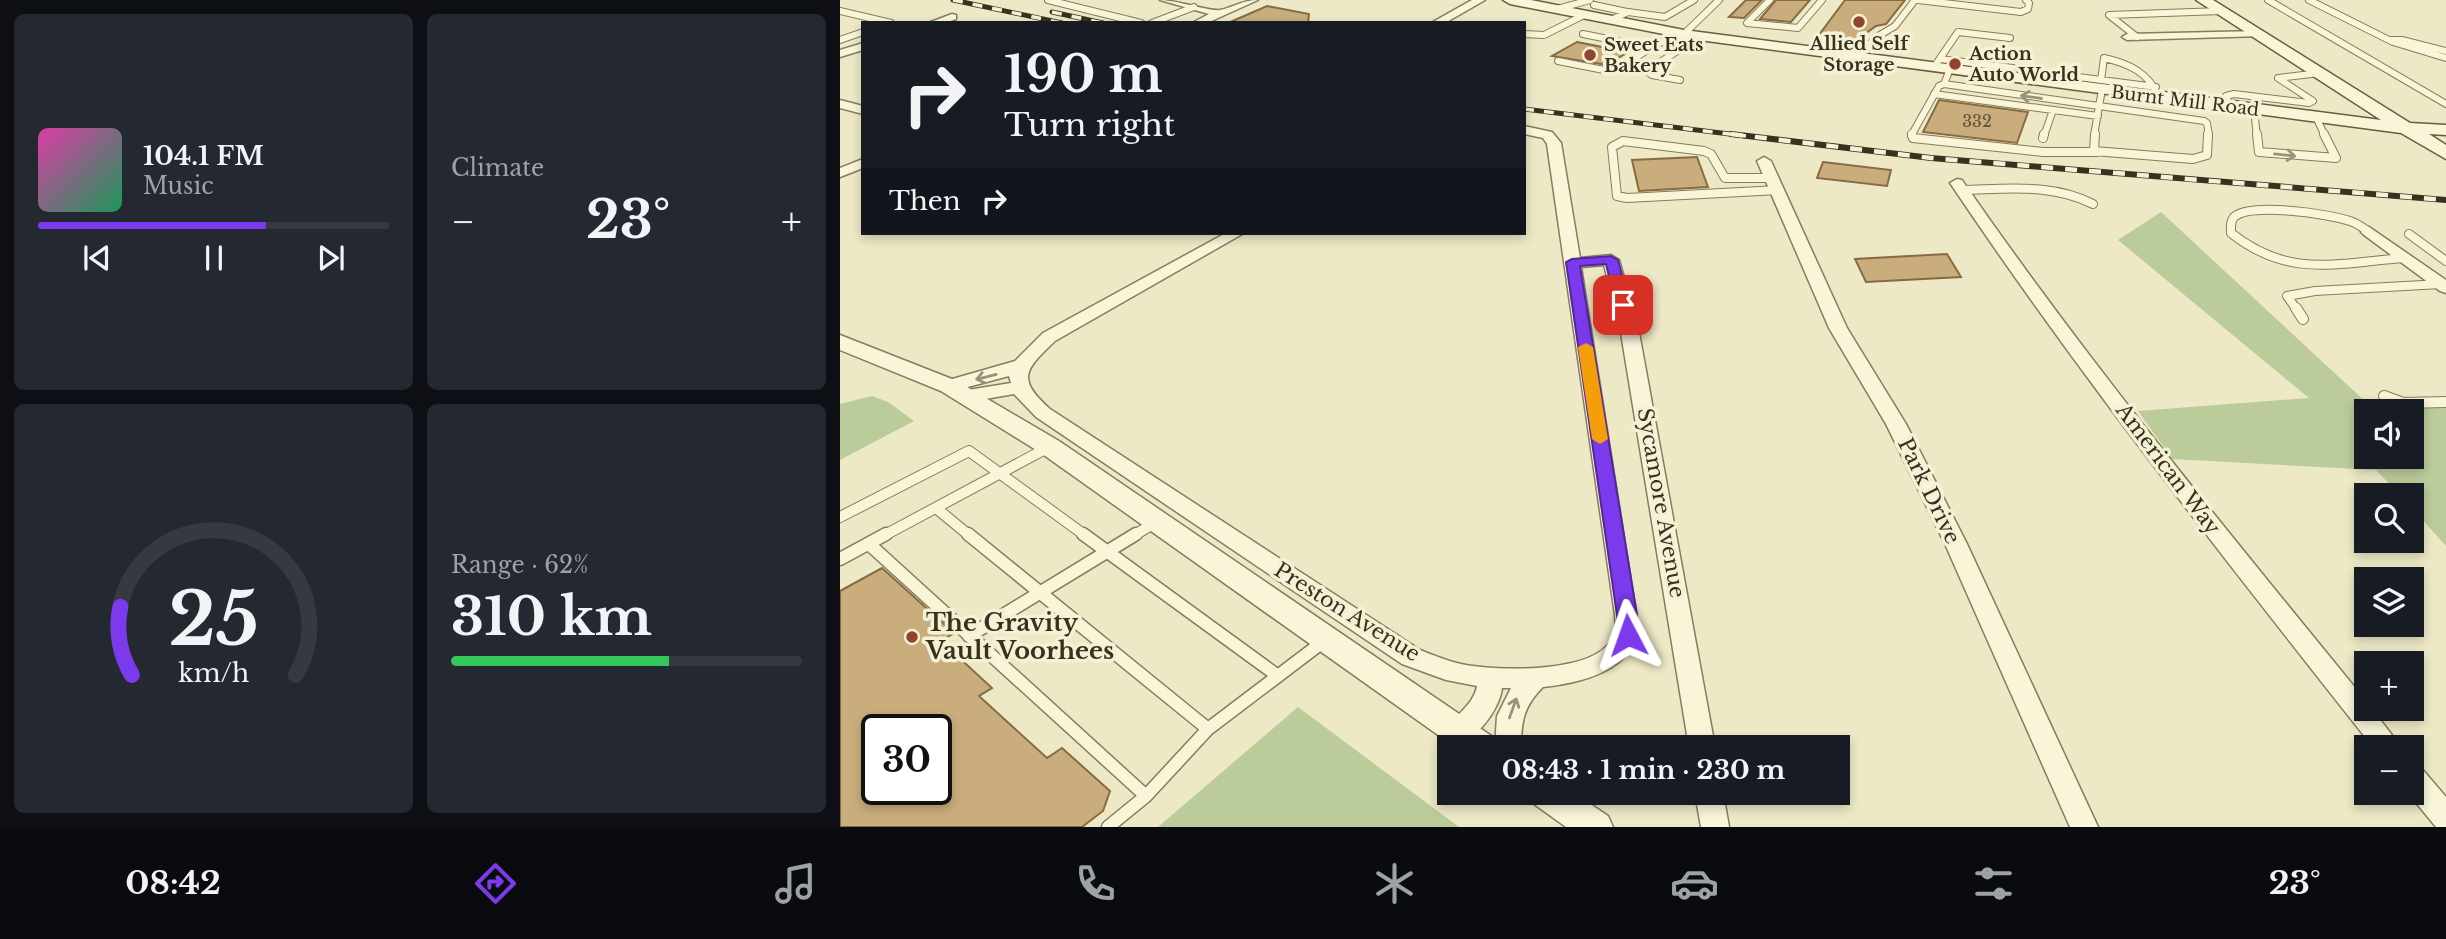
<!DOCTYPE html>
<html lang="en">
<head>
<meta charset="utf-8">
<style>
  :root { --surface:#171b24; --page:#242831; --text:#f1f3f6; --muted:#9ea1a6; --line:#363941; --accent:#7c3aed }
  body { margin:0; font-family:"Libre Baskerville",serif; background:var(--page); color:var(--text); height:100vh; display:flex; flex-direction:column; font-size:26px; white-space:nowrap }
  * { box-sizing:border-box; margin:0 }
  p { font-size:23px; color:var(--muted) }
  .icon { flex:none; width:38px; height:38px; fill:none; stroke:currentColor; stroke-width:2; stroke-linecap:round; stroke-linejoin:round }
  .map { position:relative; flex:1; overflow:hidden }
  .sheet { display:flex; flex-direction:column; gap:14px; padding:14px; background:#0d0f14; width:840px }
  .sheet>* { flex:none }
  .guide { position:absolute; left:21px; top:21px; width:665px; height:214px; border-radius:0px; box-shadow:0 4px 10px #0003; background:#171b24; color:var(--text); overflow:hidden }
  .tools { position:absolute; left:1514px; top:399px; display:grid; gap:14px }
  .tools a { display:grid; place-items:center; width:70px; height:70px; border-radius:0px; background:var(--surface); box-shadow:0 4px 10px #0003; font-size:35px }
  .speed { position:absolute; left:21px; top:714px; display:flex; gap:14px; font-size:35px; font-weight:700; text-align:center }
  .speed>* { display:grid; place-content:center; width:91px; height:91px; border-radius:50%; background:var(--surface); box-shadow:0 4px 10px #0003; line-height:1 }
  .speed .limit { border:4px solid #111; border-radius:10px; background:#fff; color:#111 }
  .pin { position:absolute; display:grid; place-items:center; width:60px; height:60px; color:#fff; margin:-30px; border-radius:14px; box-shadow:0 4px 10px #0006 }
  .me { position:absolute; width:77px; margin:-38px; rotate:356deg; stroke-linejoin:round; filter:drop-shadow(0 0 5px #0008) }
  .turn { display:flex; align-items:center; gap:24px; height:147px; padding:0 28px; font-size:32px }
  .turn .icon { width:91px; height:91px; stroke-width:2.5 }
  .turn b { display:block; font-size:49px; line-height:60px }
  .then { display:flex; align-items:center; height:66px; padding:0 28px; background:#0003; gap:14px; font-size:26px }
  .big { font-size:52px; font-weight:700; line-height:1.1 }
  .sheet .card { flex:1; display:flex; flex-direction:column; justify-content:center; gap:10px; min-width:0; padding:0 24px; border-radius:10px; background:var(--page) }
  .sheet .dial { align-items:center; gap:0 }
  .dial svg { height:182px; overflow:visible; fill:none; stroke:var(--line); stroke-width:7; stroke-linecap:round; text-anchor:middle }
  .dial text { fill:var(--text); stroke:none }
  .song { display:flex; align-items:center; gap:21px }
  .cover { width:84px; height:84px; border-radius:10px; background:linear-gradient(135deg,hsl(320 70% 55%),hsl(150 70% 35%)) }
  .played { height:7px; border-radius:4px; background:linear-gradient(90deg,var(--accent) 65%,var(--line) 65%) }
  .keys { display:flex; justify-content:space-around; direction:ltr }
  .heat { display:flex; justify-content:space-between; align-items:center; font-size:38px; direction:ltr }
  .charge { height:10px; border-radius:5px; background:linear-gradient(90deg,#34c759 62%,var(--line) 0) }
  .sheet .tiles { flex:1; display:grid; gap:14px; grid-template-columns:repeat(2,1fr) }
  .trip { position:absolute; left:597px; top:735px; width:413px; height:70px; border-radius:0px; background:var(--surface); box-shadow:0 4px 10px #0003; font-weight:700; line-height:70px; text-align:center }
  .tab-bar { display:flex; height:112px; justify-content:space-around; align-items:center; background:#090b0e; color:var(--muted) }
  .tab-bar .icon { width:49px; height:49px }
  .tab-bar .selected { color:var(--accent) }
  .tab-bar b { font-size:32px; color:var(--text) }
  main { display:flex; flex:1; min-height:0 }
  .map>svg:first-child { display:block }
  .green { fill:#bbcb9a; fill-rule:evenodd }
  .building { fill:#c9ad7d; stroke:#866b43; stroke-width:2; fill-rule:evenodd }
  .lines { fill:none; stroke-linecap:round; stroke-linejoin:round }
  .service-far3-casing { stroke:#877c5c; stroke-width:8 }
  .service-far2-casing { stroke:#877c5c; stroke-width:10 }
  .service-far1-casing { stroke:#877c5c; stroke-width:12 }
  .service-casing { stroke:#877c5c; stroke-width:15 }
  .minor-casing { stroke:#877c5c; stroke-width:3 }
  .tertiary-casing { stroke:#877c5c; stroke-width:3 }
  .secondary-casing { stroke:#695d3f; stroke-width:3 }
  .service-far3 { stroke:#f8f5d9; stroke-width:6 }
  .service-far2 { stroke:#f8f5d9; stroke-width:8 }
  .service-far1 { stroke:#f8f5d9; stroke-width:10 }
  .service { stroke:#f8f5d9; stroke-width:12 }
  .minor { fill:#f8f5d9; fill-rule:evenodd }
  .tertiary { fill:#f8f5d9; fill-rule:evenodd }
  .secondary { fill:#f8f5d9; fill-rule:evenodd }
  .rail-far1-casing { stroke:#383120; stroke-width:5 }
  .rail-casing { stroke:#383120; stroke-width:6 }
  .rail-far1 { stroke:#f4f2d5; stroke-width:3.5; stroke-dasharray:10; stroke-linecap:butt }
  .rail { stroke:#f4f2d5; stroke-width:4.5; stroke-dasharray:12; stroke-linecap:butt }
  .oneway { stroke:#98937c }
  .route { fill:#7c3aed; stroke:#51269a; stroke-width:2 }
  .slow { fill:#f59e0b }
  .poi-dot { fill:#94432f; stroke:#f4f2d5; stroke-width:2.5 }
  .labels { text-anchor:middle; stroke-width:7; stroke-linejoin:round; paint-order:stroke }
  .far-number-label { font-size:16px; fill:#5c5037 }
  .far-poi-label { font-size:18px; font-weight:bold; fill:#383120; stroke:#f4f2d5; text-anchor:start }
  .far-street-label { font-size:18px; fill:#383120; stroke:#f4f2d5 }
  .street-label { font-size:21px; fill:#383120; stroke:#f4f2d5 }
  .near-poi-label { font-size:24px; font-weight:bold; fill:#383120; stroke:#f4f2d5; text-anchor:start }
</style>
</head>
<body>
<main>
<section class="sheet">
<div class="tiles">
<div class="card">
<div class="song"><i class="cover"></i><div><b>104.1 FM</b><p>Music</p></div></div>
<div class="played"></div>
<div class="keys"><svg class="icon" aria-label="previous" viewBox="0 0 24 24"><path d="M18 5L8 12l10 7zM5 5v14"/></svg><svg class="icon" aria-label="pause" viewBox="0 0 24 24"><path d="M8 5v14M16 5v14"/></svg><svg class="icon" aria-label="next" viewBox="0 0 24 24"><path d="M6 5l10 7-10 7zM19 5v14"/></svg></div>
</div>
<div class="card"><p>Climate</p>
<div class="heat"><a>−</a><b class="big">23°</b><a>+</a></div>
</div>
<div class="card dial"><svg viewBox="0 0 100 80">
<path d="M14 69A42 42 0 1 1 86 69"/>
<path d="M14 69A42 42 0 0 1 9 39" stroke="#7c3aed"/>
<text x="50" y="56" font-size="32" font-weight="700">25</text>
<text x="50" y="72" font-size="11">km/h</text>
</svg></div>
<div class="card"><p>Range · 62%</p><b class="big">310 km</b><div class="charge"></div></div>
</div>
</section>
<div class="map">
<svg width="1606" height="827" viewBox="0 0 1606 827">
  <rect width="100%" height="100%" fill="#ede9c6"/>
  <path class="green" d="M1321,212L1527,403L1606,405V546L1572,508V495H1560L1536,470L1332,459L1298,411L1469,398L1278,240ZM1526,411H1572V457H1526Z
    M32,396L48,402L74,421L0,460V404Z
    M458,707L619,827H318Z"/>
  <path class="building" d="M906,0H922L904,18L889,17Z
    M936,0H970L951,22L920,19Z
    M1005,0H1065L1046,24L1036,26L1018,39L979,35Z
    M427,6L469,14L468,23H388Z
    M737,42L788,52L767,65L712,56Z
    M1099,100L1188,112L1177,143L1083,132Z
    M857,157L868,187L799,191L792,160Z
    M983,162L1051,170L1047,186L977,178Z
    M1107,254L1121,277L1026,282L1015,259Z
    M42,568L114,633L101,641L152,688L139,696L207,758L222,748L270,791L263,811L242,827H0V591ZM37,730H96V789H37Z"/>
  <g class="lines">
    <g class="service-far3-casing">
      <path id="service-far3" d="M208,0L301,23
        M930,0L907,23L958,28L982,0
        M1078,0L1181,12L1188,9L1189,3L1186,0
        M1428,0L1606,104
        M1469,0L1553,42L1606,58
        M754,5L787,12
        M717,9L750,0
        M0,11L51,23
        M771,20L788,12L825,17L854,0
        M312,23L354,7
        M684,34L704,35L744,15
        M743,34L812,48
        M1297,37L1269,15L1381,11
        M0,40L23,32
        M1551,40H1562L1606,51
        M983,43L1026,48
        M1019,57L1035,38L1055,26L1075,0
        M1100,59L1173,68
        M718,61L769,71L777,70L815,45L844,34L879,0
        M1094,67L1118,32L1170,38
        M840,80L812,75L806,71L861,36
        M1261,80L1316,87
        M1204,82L1208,73L1261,80L1264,58C1288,63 1310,73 1319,98
        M1104,84L1259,106
        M1094,94L1258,116
        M1259,106L1364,121L1367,123L1369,136
        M1259,106L1262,90
        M1390,107L1386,96L1394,94L1469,103L1473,101L1438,78L1480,73
        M1414,110L1417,136
        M1476,117L1485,136
        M1071,136L1099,86L1104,84L1110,69
        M1204,136L1213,110
        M1254,136L1259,106"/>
    </g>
    <g class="service-far2-casing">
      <path id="service-far2" d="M1072,134L1073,138L1203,152H1257
        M1255,134L1254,151L1353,159L1367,155L1368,134
        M1417,134L1419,152L1496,158L1484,134
        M1203,138L1204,134
        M933,178H885L871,154L864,151L783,141L772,147L777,196L787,198L939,190
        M1123,190C1168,189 1212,183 1253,204
        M1529,232C1523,228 1517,223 1510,221C1489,214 1411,202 1394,217C1390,222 1391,227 1391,233C1449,279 1496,263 1564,258
        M1569,234L1606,261
        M1457,310L1447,296L1475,291L1601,284"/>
    </g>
    <g class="service-far1-casing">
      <path id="service-far1" d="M1456,308L1463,319
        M1544,396L1563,403L1606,402
        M96,508L130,536
        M0,517L129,451L246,536
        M43,536L209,447
        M293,536L316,522"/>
    </g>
    <g class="service-casing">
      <path id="service" d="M128,534L368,729
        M243,534L438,676
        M29,544L306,796
        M0,559L46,534
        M129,636L296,534
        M268,827L306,796L368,729L484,641"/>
    </g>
    <g class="minor-casing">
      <path id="minor" d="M320,0C336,0 371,12 380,10C394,7 403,0 418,0L367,23H352L369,14Z
        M632,0H645L605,23H591Z
        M112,14L116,15V19L105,23H88Z
        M1419,31L1423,32V36L1287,40L1282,37L1287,34Z
        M23,43V50L0,57V50Z
        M0,100L23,106V114L0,108Z
        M684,126L712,132L721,143L740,258L771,255L779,260L798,327L875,747H849L780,327L764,265L741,267L799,632C788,672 740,683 703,687C684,706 681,721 681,747H655L657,716L671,688H662C660,709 633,748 610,740L606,732C614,715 634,705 637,686L606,680L562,664L196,417L174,394L128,402L119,396L128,390L171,383L169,376L109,392L100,386L102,382L175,361L203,333L386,233H404L215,341C186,369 175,378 210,409L580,650C593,655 607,661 621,664C654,671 766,676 775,631C777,626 775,620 775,615L707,144L703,138L684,134Z
        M924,157L931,161L1007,328L1066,424L1127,544L1258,827H1230L1105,544L1046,424L989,328L917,161Z
        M23,159V168L0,177V168Z
        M1117,179L1122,180C1247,361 1387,531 1526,701V709H1532L1561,747H1533C1387,562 1241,378 1110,183Z
        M1529,227L1606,280V293L1600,291L1524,235L1521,232Z
        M1572,765L1582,769L1606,797V827H1596L1568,793H1572Z
        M855,793H883L889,827H861Z"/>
    </g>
    <g class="tertiary-casing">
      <path id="tertiary" d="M0,335L117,381L219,441L653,737L658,747H615L201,453L101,391L0,350Z
        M688,793H734L768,816L773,827H726L694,804Z"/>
    </g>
    <g class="secondary-casing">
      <path id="secondary" d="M663,0H691L844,30L1541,120L1356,0H1373L1570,123L1606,125V135L1589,134L1606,145V159L1561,133L844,38L670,4Z"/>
    </g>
    <use href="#service-far3" class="service-far3"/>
    <use href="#service-far2" class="service-far2"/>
    <use href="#service-far1" class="service-far1"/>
    <use href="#service" class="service"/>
    <use href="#minor" class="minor"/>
    <use href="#tertiary" class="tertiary"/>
    <use href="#secondary" class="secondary"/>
    <g class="rail-far1-casing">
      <path id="rail-far1" d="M113,0L222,23
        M212,12L263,23
        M684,109L906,136"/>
    </g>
    <g class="rail-casing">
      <path id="rail" d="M891,134L1091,158L1606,200"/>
    </g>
    <use href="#rail-far1" class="rail-far1"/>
    <use href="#rail" class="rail"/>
  </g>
  <defs><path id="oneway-shaft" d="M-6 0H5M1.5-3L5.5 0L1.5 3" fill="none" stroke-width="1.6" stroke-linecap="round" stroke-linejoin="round" transform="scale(1.75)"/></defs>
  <g class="oneway">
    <use href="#oneway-shaft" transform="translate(1191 97) rotate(-172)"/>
    <use href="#oneway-shaft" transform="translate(1445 155) rotate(6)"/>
    <use href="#oneway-shaft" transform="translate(146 377) rotate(166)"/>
    <use href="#oneway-shaft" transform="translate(673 708) rotate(-70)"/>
  </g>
  <path class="route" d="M771,256L778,260L790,305L788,308L783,309L776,305L766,264L740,266L797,615V635L795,640L788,642L780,640L778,635L777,615L726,262L732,259Z"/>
  <path class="slow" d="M746,343L753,347L768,439L760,444L752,439L738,347Z"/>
  <g class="poi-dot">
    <circle cx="1019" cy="22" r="7"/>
    <circle cx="750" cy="55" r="7"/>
    <circle cx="1115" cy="64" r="7"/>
    <circle cx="72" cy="637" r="7"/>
  </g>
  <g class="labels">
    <g class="far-number-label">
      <text x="1137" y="127">332</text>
    </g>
    <g class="far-poi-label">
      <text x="1019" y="50" text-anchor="middle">Allied Self<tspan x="1019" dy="21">Storage</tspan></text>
      <text x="764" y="51">Sweet Eats<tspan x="764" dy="21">Bakery</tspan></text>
      <text x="1129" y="60">Action<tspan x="1129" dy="21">Auto World</tspan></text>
    </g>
    <g class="far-street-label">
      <text transform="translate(1345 101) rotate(7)" y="6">Burnt Mill Road</text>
    </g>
    <g class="street-label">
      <text transform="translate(1328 469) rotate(53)" y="7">American Way</text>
      <text transform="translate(1089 491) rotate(64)" y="7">Park Drive</text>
      <text transform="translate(821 503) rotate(80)" y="7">Sycamore Avenue</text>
      <text transform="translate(507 612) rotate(32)" y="7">Preston Avenue</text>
    </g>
    <g class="near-poi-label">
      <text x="86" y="631">The Gravity<tspan x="86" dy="28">Vault Voorhees</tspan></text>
    </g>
  </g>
</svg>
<div class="tools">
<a><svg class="icon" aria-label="sound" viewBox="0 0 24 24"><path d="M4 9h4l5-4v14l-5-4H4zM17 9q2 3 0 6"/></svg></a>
<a><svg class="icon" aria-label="search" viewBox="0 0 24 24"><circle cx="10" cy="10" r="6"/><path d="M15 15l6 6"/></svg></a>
<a><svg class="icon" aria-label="layers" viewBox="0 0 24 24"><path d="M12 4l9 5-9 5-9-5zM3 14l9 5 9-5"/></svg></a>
<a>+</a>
<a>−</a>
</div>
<div class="speed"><div class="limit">30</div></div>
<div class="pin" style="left:783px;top:305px;background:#d93025"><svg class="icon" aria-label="arrive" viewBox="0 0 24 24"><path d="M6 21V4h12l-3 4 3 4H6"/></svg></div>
<svg class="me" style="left:788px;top:635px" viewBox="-20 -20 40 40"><path d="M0-17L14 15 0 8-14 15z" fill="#7c3aed" stroke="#fff" stroke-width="4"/></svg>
<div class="trip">08:43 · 1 min · 230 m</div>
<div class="guide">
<div class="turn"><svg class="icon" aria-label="right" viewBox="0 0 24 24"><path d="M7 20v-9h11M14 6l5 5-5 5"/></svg><div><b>190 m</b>Turn right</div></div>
<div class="then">Then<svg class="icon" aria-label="right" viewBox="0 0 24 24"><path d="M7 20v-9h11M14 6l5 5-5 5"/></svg></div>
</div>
</div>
</main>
<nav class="tab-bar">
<b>08:42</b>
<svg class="icon selected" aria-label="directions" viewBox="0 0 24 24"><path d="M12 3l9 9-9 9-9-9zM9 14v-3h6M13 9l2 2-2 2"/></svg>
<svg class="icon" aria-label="music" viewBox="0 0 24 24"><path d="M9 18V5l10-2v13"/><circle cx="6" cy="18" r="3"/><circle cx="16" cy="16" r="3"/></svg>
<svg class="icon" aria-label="phone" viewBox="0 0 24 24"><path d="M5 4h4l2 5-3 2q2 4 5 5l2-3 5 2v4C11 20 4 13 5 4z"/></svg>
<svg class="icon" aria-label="climate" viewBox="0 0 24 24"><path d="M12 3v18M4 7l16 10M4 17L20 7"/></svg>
<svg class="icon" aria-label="car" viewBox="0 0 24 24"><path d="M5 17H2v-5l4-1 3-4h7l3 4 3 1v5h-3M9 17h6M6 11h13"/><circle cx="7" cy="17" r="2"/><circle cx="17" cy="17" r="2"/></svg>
<svg class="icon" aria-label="filters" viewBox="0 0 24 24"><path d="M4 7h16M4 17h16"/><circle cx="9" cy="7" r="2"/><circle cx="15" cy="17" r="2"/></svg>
<b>23°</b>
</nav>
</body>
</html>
